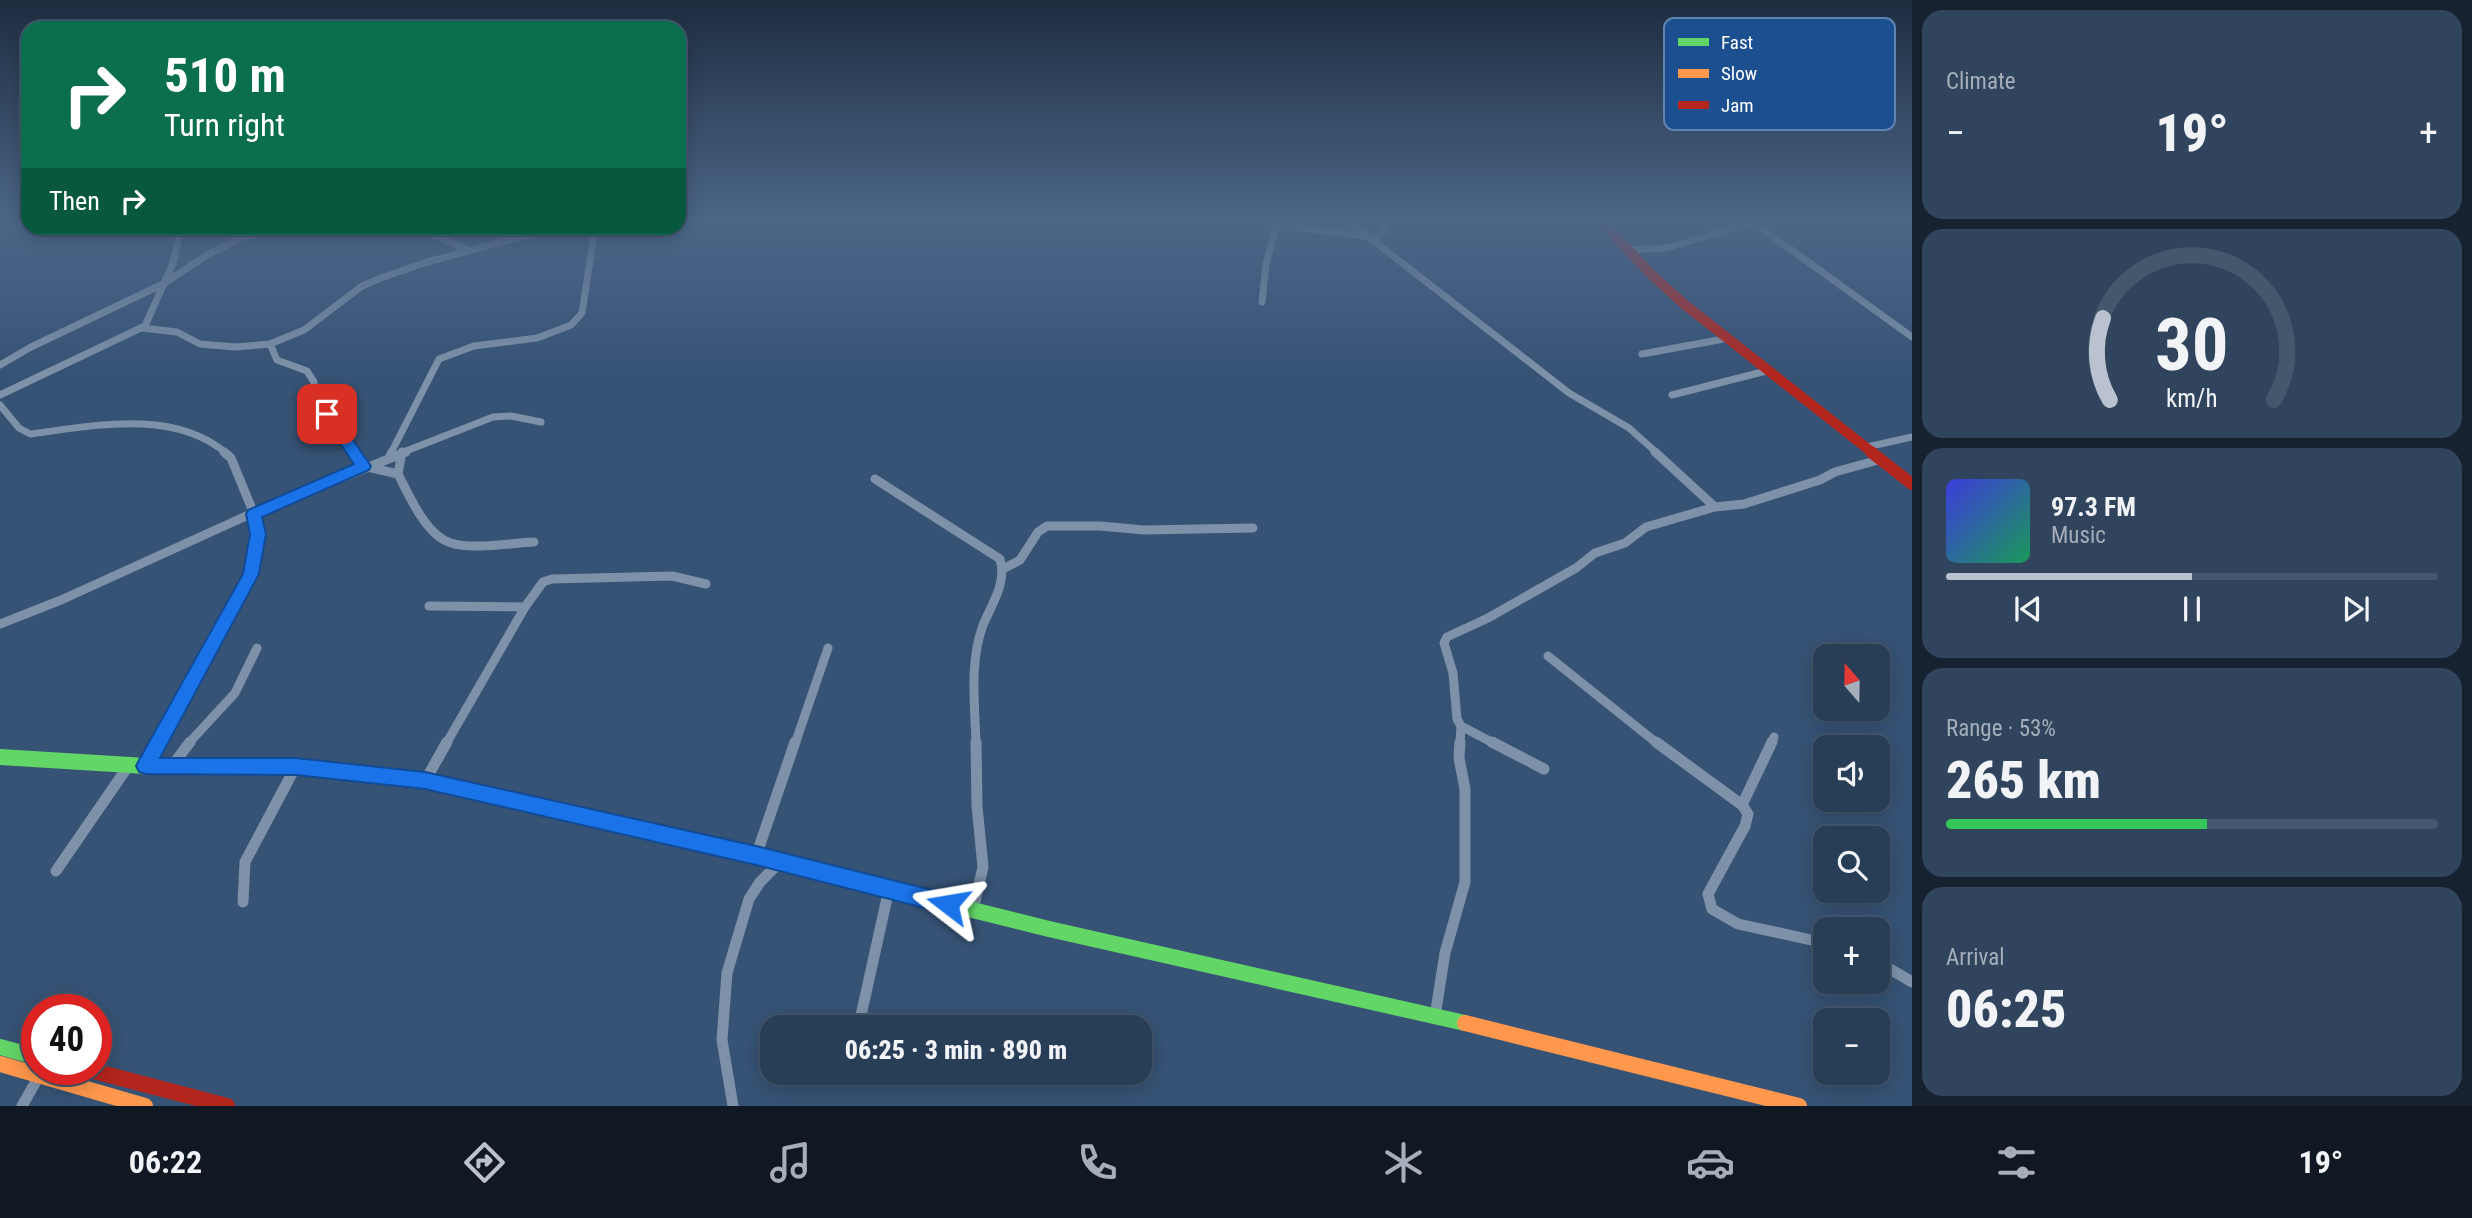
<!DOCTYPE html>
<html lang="en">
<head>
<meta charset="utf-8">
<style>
  :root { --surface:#283e57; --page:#30455d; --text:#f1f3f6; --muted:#a5aeba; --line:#44576d; --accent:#b9c2ce }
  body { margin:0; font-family:"Roboto Condensed",sans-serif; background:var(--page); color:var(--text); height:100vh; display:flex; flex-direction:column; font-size:26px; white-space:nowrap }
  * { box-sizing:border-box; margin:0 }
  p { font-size:23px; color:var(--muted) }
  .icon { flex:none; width:38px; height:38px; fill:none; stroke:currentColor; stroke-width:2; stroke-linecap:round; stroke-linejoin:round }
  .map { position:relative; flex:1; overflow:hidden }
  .side { display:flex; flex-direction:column; gap:10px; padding:10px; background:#162230; width:560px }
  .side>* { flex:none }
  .hud { position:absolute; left:21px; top:21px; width:665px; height:214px; border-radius:21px; box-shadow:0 4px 18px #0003,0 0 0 2px var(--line); background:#0b6e4f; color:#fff; overflow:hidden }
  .needle { width:46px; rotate:340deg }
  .tools { position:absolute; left:1813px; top:644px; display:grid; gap:14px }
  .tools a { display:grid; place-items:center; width:77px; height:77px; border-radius:14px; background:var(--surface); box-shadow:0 4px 18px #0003,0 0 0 2px var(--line); font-size:35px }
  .speed { position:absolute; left:21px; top:994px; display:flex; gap:14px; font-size:35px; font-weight:700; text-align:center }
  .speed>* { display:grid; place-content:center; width:91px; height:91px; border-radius:50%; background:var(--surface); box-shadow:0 4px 18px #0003,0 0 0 2px var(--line); line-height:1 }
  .speed .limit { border:10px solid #d22; background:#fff; color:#111 }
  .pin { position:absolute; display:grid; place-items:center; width:60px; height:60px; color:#fff; margin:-30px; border-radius:14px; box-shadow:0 4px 10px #0006 }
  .me { position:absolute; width:77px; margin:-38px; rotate:284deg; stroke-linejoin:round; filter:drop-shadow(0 0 5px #0008) }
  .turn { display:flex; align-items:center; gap:24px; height:147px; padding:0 28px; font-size:32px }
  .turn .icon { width:91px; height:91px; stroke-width:2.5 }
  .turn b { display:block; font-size:49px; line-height:60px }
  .then { display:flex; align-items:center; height:66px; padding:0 28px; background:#0003; gap:14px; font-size:26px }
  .big { font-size:52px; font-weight:800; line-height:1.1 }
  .side .widget { flex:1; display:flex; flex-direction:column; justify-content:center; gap:10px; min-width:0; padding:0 24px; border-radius:21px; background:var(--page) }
  .side .dial { align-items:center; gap:0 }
  .dial svg { height:182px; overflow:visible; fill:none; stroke:var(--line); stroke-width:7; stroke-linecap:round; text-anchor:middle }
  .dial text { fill:var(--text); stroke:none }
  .song { display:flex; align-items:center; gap:21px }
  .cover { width:84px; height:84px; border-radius:10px; background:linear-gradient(135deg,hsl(240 70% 55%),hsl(150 70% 35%)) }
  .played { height:7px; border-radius:4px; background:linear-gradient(90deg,var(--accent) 50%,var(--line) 50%) }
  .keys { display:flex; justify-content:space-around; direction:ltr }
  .heat { display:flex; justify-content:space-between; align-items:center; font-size:38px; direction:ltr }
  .charge { height:10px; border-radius:5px; background:linear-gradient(90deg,#34c759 53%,var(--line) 0) }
  .trip { position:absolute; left:760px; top:1015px; width:392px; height:70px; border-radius:21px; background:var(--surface); box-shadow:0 4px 18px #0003,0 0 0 2px var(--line); font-weight:800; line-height:70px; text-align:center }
  .dock { display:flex; height:112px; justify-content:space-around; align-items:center; background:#101923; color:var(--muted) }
  .dock .icon { width:49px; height:49px }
  .dock .current { color:var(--accent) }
  .dock b { font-size:32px; color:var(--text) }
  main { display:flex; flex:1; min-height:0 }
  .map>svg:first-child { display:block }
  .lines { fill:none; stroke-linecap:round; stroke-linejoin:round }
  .street-far2 { stroke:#7d92a8; stroke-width:7 }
  .street-far1 { stroke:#7d92a8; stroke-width:9 }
  .street { stroke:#7d92a8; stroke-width:11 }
  .fast { stroke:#63d668; stroke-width:16 }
  .slow { stroke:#ff974d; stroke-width:16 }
  .jam-far2 { stroke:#b3261e; stroke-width:10 }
  .jam-far1 { stroke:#b3261e; stroke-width:12 }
  .jam { stroke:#b3261e; stroke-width:16 }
  .route { fill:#1a73e8; stroke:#114b97; stroke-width:2 }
  .key { fill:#1b4f8f; stroke:#5f84b1; stroke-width:2 }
  .key-label { font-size:19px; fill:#fff }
</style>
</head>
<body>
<main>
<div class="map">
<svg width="1912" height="1106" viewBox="0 0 1912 1106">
  <rect width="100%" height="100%" fill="#365274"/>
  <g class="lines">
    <path class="street-far2" d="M1347,220L1569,393L1629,428L1657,453
      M1753,222L1912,337
      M1276,225L1366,236
      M418,228L468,250
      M1373,241L1384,231L1378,220
      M1627,250L1666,248L1758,221
      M1262,302L1266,264L1277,222
      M142,328L177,332L200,344L235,347L270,344L304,330L362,286L381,278L427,262L554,228
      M270,344L277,360L307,371L314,382V396L354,453
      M1642,354L1729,338
      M0,365L31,347L163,284L207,255L239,239L276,228
      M0,395L145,326L173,263L179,235L174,228
      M1672,395L1770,370
      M0,405L19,428L30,434C92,426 173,408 226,453
      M1867,447L1912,437
      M391,453L439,359L474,346L537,338L571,325L582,313L595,228
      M401,453L493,417L511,416L541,422"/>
    <path class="street-far1" d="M353,452L363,466L398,474C409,495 426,536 451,543C472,550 511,543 534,542
      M1655,452L1715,507
      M390,456L392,452
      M398,474L402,452
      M875,479L1000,559C1007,584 992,603 983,625C969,663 975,705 976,744
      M1003,569L1020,560L1038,532L1047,526H1100L1144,530L1253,528
      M429,606L525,607
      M0,624L61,600L244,517L406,452
      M1548,656L1658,744
      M158,744L251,574L258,534L254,514L231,458L224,452
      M188,744L235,693L257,648
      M446,744L525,607L543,582L552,579L672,576L706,584
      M795,744L828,648
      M1460,744L1461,726
      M1495,744L1461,726L1457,719L1453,673L1444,643L1447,637L1488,618L1576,568L1595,553L1625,543L1646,527L1715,507L1744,504L1820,480L1835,472L1882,459
      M1771,744L1774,737"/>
    <path class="street" d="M1492,742L1544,769
      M1656,742L1742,805L1748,814L1745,826L1708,894L1712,909L1738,924L1825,943
      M146,766L159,742
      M172,766L190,742
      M425,781L447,742
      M1742,805L1772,742
      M756,856L795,742
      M56,871L129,765
      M243,902L245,862L296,766
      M973,910L983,867L977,806L976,742
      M1878,962L1912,982
      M1435,1016L1445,953L1465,882V789L1459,758L1460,742
      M860,1020L889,889
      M22,1106L39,1076
      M733,1106L722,1040L727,973L749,899L760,882L780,862"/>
    <path class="fast" d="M0,757L146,766H296L355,773
      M900,892L1049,929L1465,1023
      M0,1047L37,1057"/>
    <path class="slow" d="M355,773L425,781L756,856L900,892
      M1465,1023L1799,1106
      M0,1064L145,1106"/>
    <path class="jam-far2" d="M1600,220L1652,275L1684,304L1873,453"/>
    <path class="jam-far1" d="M1871,452L1912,484"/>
    <path class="jam" d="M86,1069L227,1106"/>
  </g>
  <linearGradient id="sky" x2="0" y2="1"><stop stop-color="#1e2d40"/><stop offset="0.59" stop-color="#4c6688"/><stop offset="1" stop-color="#4c6688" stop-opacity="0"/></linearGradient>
  <rect width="1912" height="375" fill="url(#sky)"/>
  <path class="route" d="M327,409L332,410L371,466L369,470L262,517L266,534L259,574L160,758H296L425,772L756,846L948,894L956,897L959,904L956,911L948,914L756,865L425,789L296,775L146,774L139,772L136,766L139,760L243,574L250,534L246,514L248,510L354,464L320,414Z"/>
  <rect x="1664" y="18" width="231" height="112" rx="10" class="key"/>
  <rect x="1678" y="38" width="31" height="8" fill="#63d668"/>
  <rect x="1678" y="69" width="31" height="9" fill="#ff974d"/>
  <rect x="1678" y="101" width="31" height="8" fill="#b3261e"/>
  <g class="key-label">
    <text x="1721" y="49">Fast</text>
    <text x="1721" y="80">Slow</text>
    <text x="1721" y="112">Jam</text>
  </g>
</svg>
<div class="tools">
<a><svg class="needle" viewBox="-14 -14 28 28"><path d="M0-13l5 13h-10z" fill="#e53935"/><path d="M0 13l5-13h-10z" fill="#a5aeba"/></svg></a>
<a><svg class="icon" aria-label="sound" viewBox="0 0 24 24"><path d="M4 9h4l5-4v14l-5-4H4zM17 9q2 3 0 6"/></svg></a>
<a><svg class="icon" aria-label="search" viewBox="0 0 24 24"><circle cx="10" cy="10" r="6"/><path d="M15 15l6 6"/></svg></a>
<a>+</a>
<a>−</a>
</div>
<div class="speed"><div class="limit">40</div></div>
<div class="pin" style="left:327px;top:414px;background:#d93025"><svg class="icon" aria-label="arrive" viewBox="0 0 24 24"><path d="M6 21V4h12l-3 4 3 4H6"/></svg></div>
<svg class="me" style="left:948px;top:904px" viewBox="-20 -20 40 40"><path d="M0-17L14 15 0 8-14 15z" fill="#1a73e8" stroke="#fff" stroke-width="4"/></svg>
<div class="trip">06:25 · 3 min · 890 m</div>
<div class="hud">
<div class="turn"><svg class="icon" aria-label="right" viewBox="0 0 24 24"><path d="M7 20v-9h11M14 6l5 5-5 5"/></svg><div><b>510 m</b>Turn right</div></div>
<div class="then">Then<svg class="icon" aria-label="right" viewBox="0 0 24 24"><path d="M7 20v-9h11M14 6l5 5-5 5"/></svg></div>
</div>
</div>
<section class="side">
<div class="widget"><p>Climate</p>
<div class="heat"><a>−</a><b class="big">19°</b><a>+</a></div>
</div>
<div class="widget dial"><svg viewBox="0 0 100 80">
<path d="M14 69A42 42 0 1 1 86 69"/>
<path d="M14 69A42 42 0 0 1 11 33" stroke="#b9c2ce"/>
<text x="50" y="56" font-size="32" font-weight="700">30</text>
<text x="50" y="72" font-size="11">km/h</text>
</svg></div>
<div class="widget">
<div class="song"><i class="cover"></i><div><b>97.3 FM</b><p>Music</p></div></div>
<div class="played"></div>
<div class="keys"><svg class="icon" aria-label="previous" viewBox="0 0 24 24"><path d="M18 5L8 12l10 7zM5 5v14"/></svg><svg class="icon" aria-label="pause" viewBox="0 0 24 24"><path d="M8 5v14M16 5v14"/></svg><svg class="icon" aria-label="next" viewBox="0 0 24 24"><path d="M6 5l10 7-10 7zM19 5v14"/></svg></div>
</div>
<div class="widget"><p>Range · 53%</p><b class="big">265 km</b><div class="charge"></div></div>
<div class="widget"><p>Arrival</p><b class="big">06:25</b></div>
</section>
</main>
<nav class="dock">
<b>06:22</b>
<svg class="icon current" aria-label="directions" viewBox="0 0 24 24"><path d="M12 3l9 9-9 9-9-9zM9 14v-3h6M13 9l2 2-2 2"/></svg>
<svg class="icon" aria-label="music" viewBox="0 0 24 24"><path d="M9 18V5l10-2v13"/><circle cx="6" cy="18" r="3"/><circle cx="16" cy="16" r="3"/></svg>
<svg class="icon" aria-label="phone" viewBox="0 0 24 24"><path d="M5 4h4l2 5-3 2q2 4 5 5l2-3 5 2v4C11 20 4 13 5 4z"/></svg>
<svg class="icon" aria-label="climate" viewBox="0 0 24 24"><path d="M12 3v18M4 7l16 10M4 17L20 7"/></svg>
<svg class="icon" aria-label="car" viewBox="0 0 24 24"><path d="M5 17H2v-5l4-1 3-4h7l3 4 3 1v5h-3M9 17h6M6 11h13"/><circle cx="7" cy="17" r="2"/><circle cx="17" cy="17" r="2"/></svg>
<svg class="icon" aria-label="filters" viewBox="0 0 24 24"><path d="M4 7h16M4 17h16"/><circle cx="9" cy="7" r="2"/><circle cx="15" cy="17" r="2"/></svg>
<b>19°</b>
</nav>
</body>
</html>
